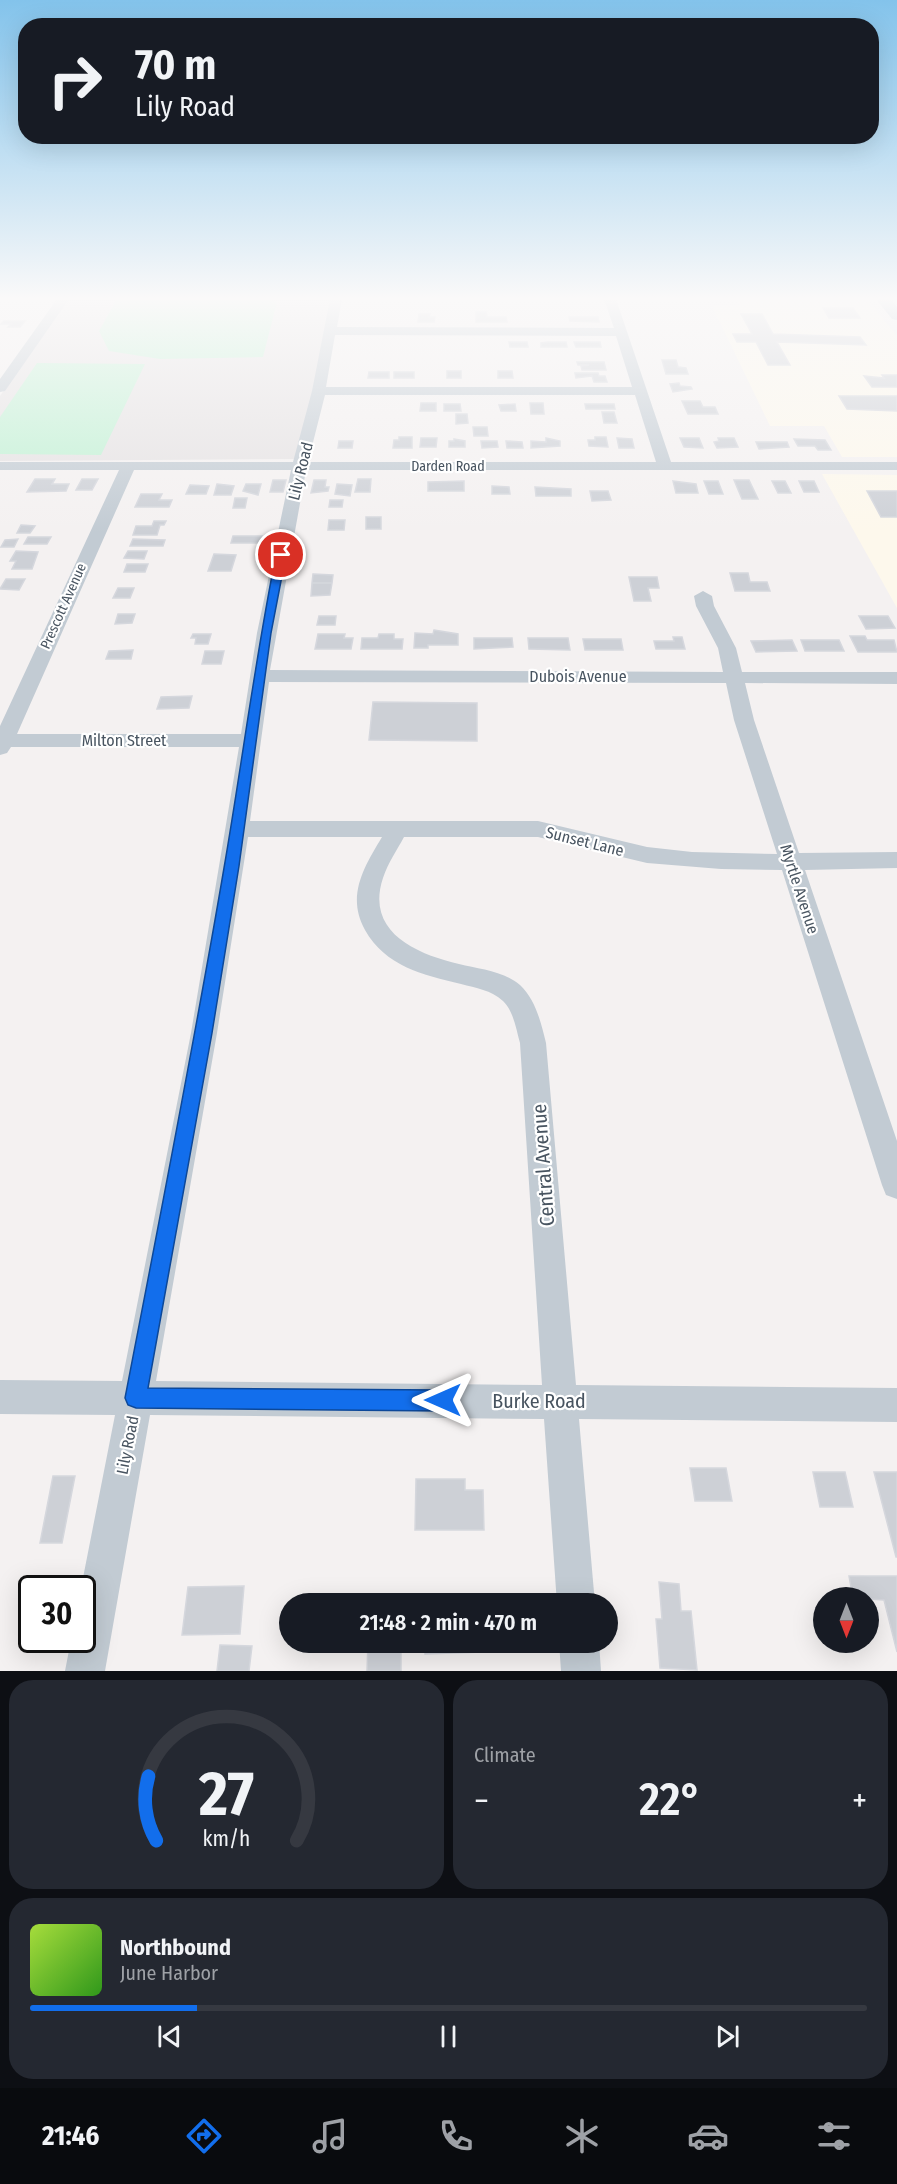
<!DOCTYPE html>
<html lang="en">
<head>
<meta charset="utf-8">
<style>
  :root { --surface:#171b24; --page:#242831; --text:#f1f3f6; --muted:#9ea1a6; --line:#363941; --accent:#126eec }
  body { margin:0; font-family:"Fira Sans Condensed",sans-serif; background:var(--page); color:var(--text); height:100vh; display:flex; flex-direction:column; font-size:22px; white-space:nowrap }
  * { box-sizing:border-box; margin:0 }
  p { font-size:20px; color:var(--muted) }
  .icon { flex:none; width:33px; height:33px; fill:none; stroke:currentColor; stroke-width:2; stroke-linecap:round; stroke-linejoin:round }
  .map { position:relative; height:1671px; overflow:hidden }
  .sheet { display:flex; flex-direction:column; gap:9px; padding:9px; background:#0d0f14; flex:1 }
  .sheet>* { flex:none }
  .hud { position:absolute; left:18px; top:18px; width:861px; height:126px; border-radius:24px; box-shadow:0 6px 24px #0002; background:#171b24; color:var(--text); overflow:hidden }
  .needle { width:39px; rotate:180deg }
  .tools { position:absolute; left:813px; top:1587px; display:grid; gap:12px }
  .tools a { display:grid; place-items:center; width:66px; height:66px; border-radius:50%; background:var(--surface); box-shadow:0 6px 24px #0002; font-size:30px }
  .speed { position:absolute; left:18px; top:1575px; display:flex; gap:12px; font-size:30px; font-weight:700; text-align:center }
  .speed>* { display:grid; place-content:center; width:78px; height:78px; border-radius:50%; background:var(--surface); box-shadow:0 6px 24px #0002; line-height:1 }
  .speed .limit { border:3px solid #111; border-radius:9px; background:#fff; color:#111 }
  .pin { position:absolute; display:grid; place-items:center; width:51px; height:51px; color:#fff; margin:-26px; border:3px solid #fff; border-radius:50%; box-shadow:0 2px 6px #0007 }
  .me { position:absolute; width:66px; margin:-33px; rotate:270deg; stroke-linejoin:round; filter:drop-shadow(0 0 4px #0008) }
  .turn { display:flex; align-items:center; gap:21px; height:126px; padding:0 18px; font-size:27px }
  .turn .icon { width:78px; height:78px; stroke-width:2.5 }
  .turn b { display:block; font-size:42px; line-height:51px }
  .big { font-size:45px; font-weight:600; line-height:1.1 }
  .sheet .widget { flex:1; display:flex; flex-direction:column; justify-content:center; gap:9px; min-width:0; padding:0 21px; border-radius:24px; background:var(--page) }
  .sheet .dial { align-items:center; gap:0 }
  .dial svg { height:156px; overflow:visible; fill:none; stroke:var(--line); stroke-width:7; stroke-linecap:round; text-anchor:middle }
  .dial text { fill:var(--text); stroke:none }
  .song { display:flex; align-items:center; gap:18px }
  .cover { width:72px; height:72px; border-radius:9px; background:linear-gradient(135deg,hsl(80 70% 55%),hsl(110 70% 35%)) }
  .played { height:6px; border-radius:3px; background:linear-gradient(90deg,var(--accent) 20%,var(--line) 20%) }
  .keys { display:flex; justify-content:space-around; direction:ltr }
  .heat { display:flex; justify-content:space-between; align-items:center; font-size:33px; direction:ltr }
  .sheet .tiles { flex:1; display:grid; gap:9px; grid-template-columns:1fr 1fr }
  .widget:last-child { grid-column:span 2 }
  .trip { position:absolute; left:279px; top:1593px; width:339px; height:60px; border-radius:30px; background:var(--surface); box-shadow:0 6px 24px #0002; font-weight:600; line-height:60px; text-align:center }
  .tabs { display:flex; height:96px; justify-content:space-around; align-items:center; background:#090b0e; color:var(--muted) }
  .tabs .icon { width:42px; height:42px }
  .tabs .selected { color:var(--accent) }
  .tabs b { font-size:27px; color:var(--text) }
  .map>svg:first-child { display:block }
  .commercial { fill:#fdf8ec }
  .education { fill:#e5e2e3 }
  .green { fill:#bff1d3 }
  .building { fill:#cdd0d6; stroke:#d5d7dd; stroke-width:1.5 }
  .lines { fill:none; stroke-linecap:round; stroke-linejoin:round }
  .minor { fill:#c2cbd3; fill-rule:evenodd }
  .major { fill:#b0c0d0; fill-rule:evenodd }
  .route { fill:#126eec; stroke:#0c4899; stroke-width:1.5 }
  .labels { text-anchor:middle; stroke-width:4.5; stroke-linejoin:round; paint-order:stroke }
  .far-street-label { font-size:14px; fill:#485460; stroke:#fff }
  .street-label { font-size:16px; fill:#485460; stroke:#fff }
  .near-street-label { font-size:20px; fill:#485460; stroke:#fff }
</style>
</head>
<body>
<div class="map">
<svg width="897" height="1671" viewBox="0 0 897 1671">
  <rect width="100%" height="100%" fill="#f4f1f1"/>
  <path class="commercial" d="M737,299H867L897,336V457H842L824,426H770L712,306H740Z
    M822,474L897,475V608Z"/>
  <path class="education" d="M66,299H330L317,374L295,459L0,461V396Z"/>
  <path class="green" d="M117,299H264L277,302L263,357L160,359L109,351L99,331Z
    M37,363L145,364L101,455L0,454V417Z"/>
  <path class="building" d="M823,308H853L860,318H829Z
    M476,312H486L487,317H506L507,322H476Z
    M419,314H430L429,317H435L434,322H418Z
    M741,314H762L773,334L860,337L866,345L777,342L790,365H768L756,342H737L733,334H752Z
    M569,317H598L599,322L570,321Z
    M4,321H25L20,327H8L11,324H1Z
    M509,342H527L528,347H510Z
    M548,342H566L567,347H541V343Z
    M574,342H600L601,347H576Z
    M662,360H676L678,367L686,368L688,374H666Z
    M577,362H604L606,370H582L581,366L589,365H578Z
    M447,371H461V378H447Z
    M498,371H512L513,378H498Z
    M369,372H389V378H368Z
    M394,372H414V378H394Z
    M575,373H598L599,376H605L607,382H594L592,376L576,378Z
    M882,375H897V387H872L864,376L884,378Z
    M679,383L680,386L691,387L692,389L673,392L670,384Z
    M839,396H897V411L847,409Z
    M682,401H700L703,407H715L718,414H688Z
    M421,403H436V411H420Z
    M530,403H543L544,414H531Z
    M444,404H460L461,411H444Z
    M515,404L516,411H501L499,405Z
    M585,404H614L615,409H586Z
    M602,412H614L617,423H604Z
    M456,414H467L468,423L456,424Z
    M473,427H487L488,436H474Z
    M399,437H412V448H393L394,440H399Z
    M595,437H606L608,447L589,446L588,440H595Z
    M421,438H437L436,447H420Z
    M546,438L560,441V446L531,448V441L546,442Z
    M617,438L632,439L634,448H619Z
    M680,438H699L703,448L684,447Z
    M718,438H734L738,447L717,448L714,442L719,441Z
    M454,439L465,441V447H449V441H454Z
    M794,439L825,440L831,450H818L815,446H798Z
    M339,441H353L352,448H338Z
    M481,441H497L498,447L482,448Z
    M506,441L522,442L523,448H507Z
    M756,442H787L789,447L759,449Z
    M35,479H55L52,484H69L66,491L27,492Z
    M82,479H98L92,490H76Z
    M358,479H371L370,492H355Z
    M273,480H286L283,492H270Z
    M314,480H326L325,487H329L328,491L311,493Z
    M734,480H749L758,499H742Z
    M464,481V491H428V482Z
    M673,481L696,484L698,493H676Z
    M704,481H718L723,494H709Z
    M772,481H785L791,493H778Z
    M799,481H814L819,492H804Z
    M217,484L234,486L231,495H214Z
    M246,484H261L258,495L243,491Z
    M337,484L352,485L350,496L335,494Z
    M190,485L209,486L206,494H186Z
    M492,486L509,487L510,494H492Z
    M535,487L571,489V496H536Z
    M590,491H608L611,500L592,501Z
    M867,491H897V517H881Z
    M141,494H162L159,500H172L169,507H135Z
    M235,498H247L245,508H233Z
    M330,500H343L342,507H329Z
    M366,517H381V529H366Z
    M329,520H345L344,530H328Z
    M154,521H166L164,525H160L157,535H133L136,526H152Z
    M21,525L35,526L30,533H17Z
    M233,536H262L260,543H231Z
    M28,537H51L47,544H24Z
    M18,539L14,547H1L5,540Z
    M133,539L165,540L163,546H130Z
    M16,551L38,552L32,569H12L16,561H10Z
    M128,551H147L144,559L124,558Z
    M214,554L236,555L231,571H208Z
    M127,564H148L145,572H124Z
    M730,573H748L750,582H767L770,591H735Z
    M313,574L333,575L332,583H312Z
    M629,577H657L659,588H648L651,601H634Z
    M6,579H25L19,590L0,589Z
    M312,583H332L330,595L311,596Z
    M118,588H134L130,598H113Z
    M118,614H135L132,623L115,624Z
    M319,616H336L335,625H317Z
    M859,616H888L895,628L866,629Z
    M434,630L458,634V645H428V648H414L415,633L433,634Z
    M193,634H211L208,644H195L196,638H191Z
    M318,634H345L344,638H353L351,649H315Z
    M379,634H394V639H403L402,649H361L362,638H378Z
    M850,636H865L867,640H894L897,652H858Z
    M673,637H682L685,649H656L654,641H674Z
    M474,638H512L513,647L474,649Z
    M528,638H568L570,650L529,649Z
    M583,639H621L623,650H585Z
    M792,640L797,651L756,652L751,641Z
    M801,640H839L844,651H805Z
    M133,650L131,659H106L109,651Z
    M205,651H224L221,664H202Z
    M192,696L189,708L157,709L161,697Z
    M373,702L477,703V741L369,740Z
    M690,1468H726L732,1501H695Z
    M813,1472H845L853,1507H820Z
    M874,1472H897V1557H896Z
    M53,1476H75L62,1543H40Z
    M416,1479H465V1490H483L484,1530H415Z
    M849,1576H897V1652L884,1600L853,1598Z
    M659,1582L679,1584L681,1611H691L697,1670L660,1668L656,1619H662Z
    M244,1586L240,1634L182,1635L188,1587Z
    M479,1596L480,1604H424V1598Z
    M368,1642H401V1671H367Z
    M425,1642H481L482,1652L425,1654Z
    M220,1645L252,1646L249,1671H217Z"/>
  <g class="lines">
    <path class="minor" d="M57,299H69L5,391L0,392V379Z
      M330,299H342L337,327L614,328L604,299H616L671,462H897V470H306L270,670L723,672L718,648L696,606L694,596L703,591L712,596L714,606L736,648L742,672H897V684L745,683L754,720L799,853L897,852V868L805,870L897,1141V1199L886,1195L882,1185L782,870L721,869L647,863L538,837H404C397,850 388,863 383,878C365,932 416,954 459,964C479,969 504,971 520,985C536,1000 541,1023 546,1043L576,1385L897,1388V1422L579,1419L595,1604H557L544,1419L150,1415L105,1671H65L71,1640H82L81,1588L115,1415L0,1414V1380L122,1381L191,1033L239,747H11L7,753L0,755V726L119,470H0V462H293L312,391ZM335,335L616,336L632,387H326ZM325,395H635L656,462H308ZM134,470H291L257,633L241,734H17ZM269,682L726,683L734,720L777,854L692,852L647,847L538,821H250ZM248,837H382C364,867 346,896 365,930C385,966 423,975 461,984C476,988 491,990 503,1001C514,1012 516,1029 520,1043L542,1385L156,1381L217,1033Z
      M559,1642H599L601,1671H561Z"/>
    <path class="major" d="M876,299H891L897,307V320L892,319Z"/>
  </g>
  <linearGradient id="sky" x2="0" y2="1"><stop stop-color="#83c3eb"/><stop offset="0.56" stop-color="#faf9f9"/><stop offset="1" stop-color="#faf9f9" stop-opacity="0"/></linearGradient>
  <rect width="897" height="533" fill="url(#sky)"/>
  <path class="route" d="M281,552L286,555L271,633L239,866L212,1033L148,1388L443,1390L450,1393L453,1400L450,1407L443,1411L136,1408L128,1405L125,1398C159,1222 194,1045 224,868C242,764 255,659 276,555Z"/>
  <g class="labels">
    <g class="far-street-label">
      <text x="448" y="471">Darden Road</text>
      <text transform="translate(63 606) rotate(-66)" y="5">Prescott Avenue</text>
    </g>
    <g class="street-label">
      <text transform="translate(300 471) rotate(-76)" y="6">Lily Road</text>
      <text x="578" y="682">Dubois Avenue</text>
      <text x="124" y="746">Milton Street</text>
      <text transform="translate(585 841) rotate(14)" y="6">Sunset Lane</text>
      <text transform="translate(800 889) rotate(72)" y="6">Myrtle Avenue</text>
      <text transform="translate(127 1445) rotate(-79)" y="6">Lily Road</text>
    </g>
    <g class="near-street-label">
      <text transform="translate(543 1165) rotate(-94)" y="7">Central Avenue</text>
      <text x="539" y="1408">Burke Road</text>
    </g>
  </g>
</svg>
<div class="tools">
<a><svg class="needle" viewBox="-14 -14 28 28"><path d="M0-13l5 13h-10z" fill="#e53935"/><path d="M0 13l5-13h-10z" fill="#9ea1a6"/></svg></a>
</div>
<div class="speed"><div class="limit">30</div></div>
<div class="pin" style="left:281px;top:555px;background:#d93025"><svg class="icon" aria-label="arrive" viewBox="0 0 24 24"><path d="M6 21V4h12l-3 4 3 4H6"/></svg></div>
<svg class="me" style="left:443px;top:1400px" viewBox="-20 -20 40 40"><path d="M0-17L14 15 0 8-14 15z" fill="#126eec" stroke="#fff" stroke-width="4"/></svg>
<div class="trip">21:48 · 2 min · 470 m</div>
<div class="hud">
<div class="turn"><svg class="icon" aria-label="right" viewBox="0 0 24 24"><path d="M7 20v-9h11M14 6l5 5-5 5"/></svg><div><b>70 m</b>Lily Road</div></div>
</div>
</div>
<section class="sheet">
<div class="tiles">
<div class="widget dial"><svg viewBox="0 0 100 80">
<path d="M14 69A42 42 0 1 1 86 69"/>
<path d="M14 69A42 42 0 0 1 10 36" stroke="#126eec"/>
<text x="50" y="56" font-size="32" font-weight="700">27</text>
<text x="50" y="72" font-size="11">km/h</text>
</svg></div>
<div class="widget"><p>Climate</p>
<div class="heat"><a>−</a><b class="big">22°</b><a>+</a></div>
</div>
<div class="widget">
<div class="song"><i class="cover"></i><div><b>Northbound</b><p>June Harbor</p></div></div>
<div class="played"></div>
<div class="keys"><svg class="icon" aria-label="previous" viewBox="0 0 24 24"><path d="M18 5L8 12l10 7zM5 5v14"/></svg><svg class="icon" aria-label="pause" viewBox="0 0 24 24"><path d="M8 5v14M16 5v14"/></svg><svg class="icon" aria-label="next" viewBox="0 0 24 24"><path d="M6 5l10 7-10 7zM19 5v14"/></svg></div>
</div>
</div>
</section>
<nav class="tabs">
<b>21:46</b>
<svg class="icon selected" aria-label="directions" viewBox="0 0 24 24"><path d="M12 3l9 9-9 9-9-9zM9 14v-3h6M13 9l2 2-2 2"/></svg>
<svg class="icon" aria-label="music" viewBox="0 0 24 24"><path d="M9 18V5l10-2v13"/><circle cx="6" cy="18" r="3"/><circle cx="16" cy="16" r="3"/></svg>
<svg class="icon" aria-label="phone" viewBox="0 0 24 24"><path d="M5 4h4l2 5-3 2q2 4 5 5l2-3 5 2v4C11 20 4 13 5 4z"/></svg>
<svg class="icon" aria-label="climate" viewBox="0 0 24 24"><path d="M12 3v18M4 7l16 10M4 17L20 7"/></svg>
<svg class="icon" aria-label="car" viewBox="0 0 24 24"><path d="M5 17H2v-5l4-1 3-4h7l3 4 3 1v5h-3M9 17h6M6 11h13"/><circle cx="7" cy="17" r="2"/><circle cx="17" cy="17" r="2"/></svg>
<svg class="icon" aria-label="filters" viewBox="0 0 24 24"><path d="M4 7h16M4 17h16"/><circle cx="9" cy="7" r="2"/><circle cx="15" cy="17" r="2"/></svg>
</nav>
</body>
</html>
